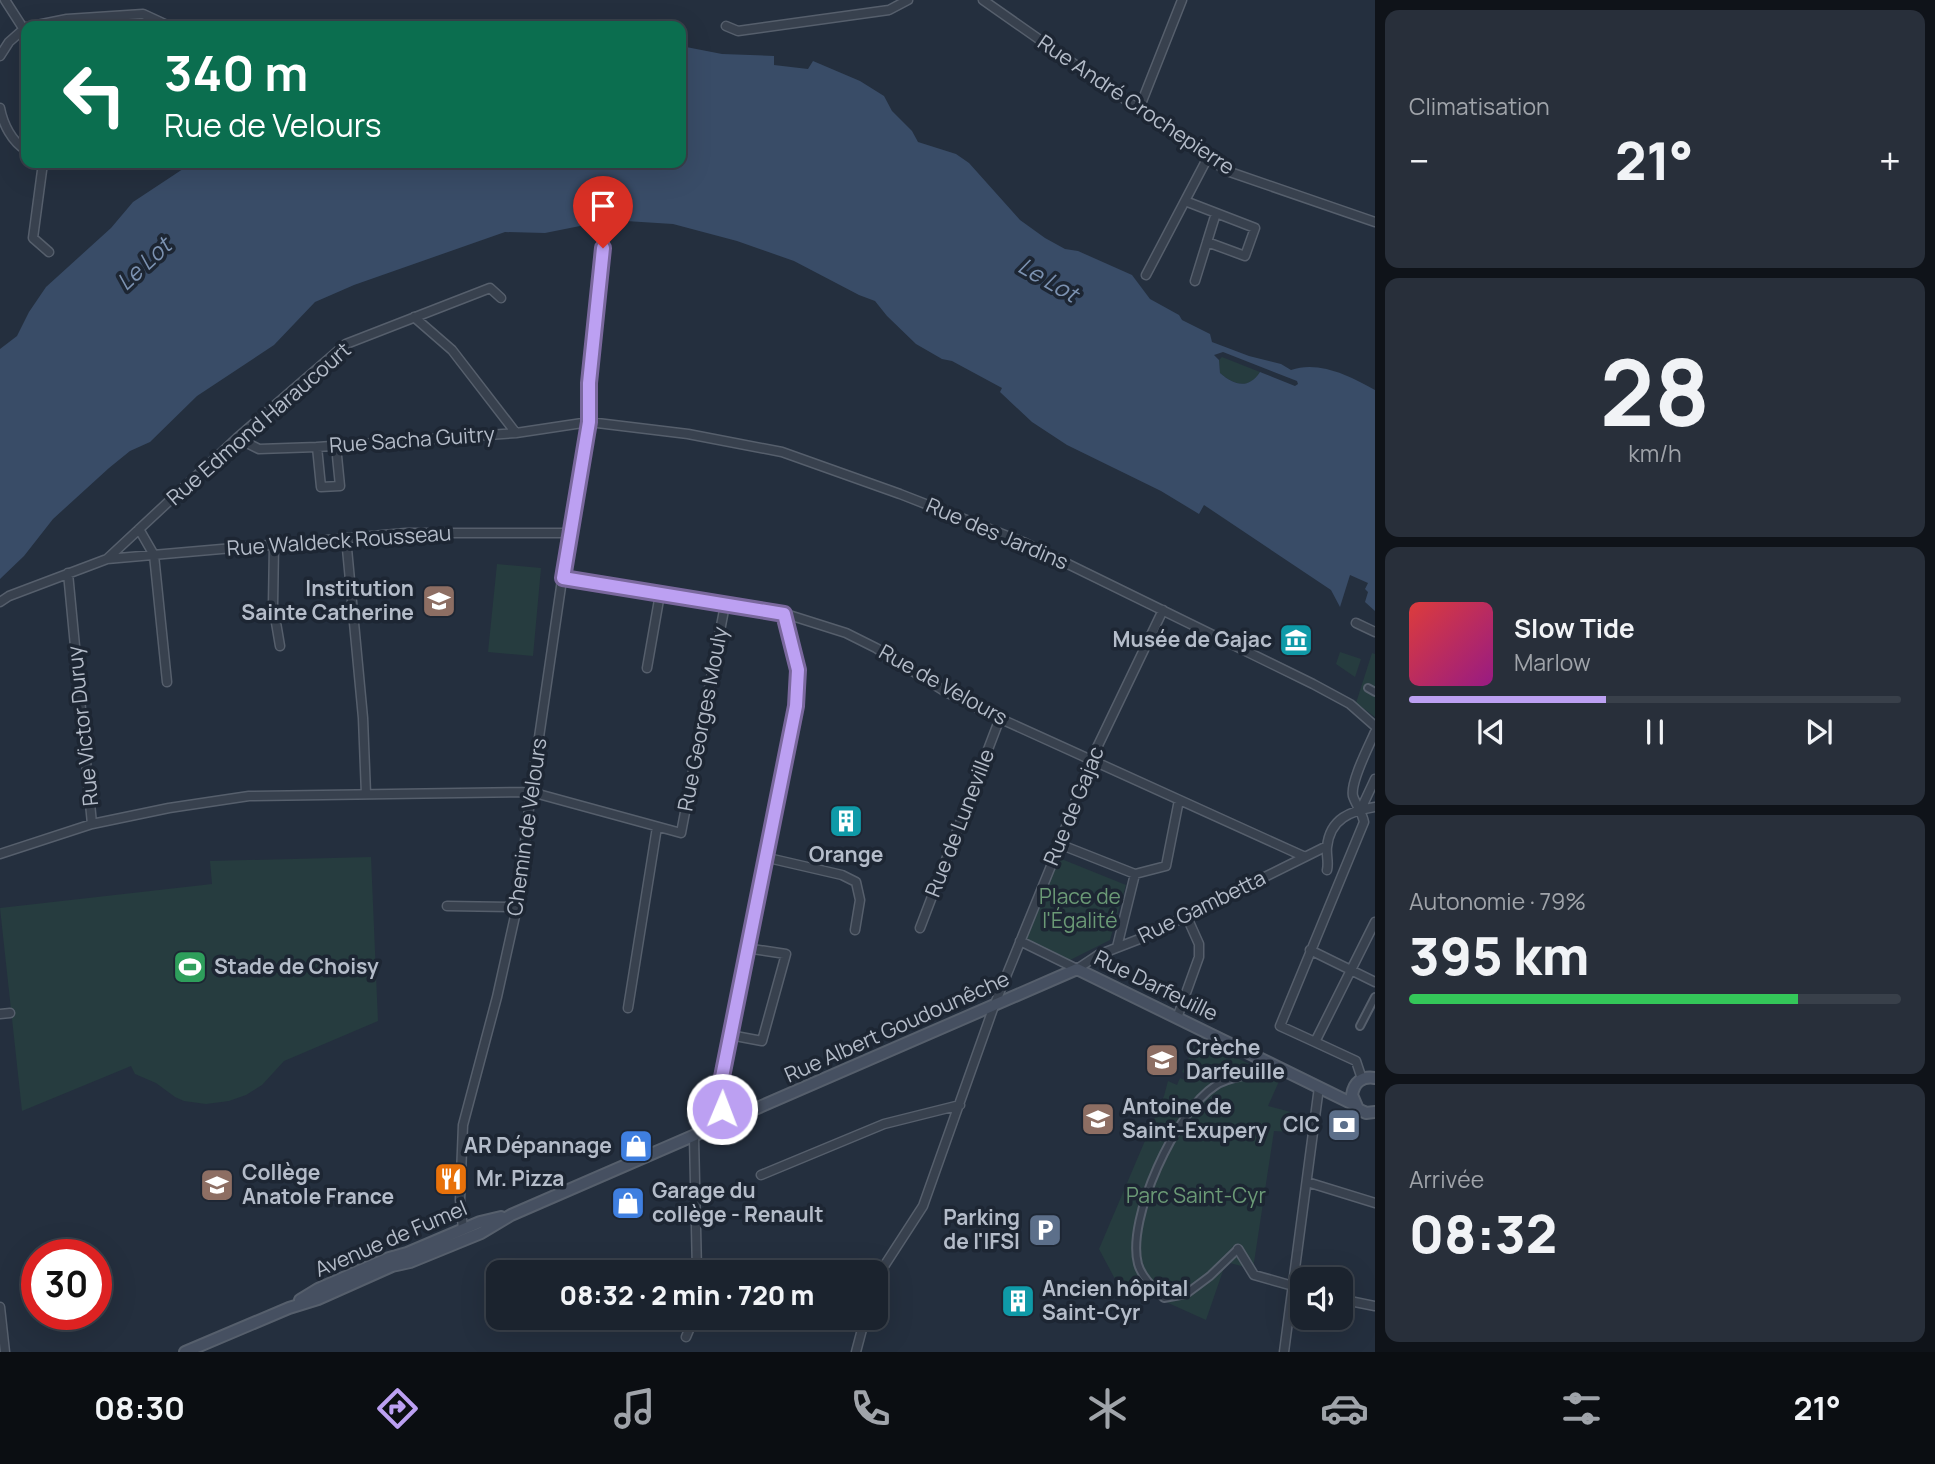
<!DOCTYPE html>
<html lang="fr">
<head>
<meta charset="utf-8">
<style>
  :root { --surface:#1b232e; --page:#282f3a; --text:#f1f3f6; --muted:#a0a4aa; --line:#39404a; --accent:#bca0f2 }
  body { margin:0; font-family:Manrope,sans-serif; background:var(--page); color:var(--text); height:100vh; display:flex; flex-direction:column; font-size:26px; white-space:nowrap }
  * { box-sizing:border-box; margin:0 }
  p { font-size:23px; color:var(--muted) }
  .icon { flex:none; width:38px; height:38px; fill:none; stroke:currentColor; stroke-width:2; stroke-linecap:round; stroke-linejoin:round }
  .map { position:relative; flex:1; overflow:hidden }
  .drawer { display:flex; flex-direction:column; gap:10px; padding:10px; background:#0f1319; width:560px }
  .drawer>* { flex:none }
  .banner { position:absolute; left:21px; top:21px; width:665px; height:147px; border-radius:14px; box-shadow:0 7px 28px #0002,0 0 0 2px var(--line); background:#0b6e4f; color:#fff; overflow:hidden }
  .tools { position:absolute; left:1290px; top:1267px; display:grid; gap:14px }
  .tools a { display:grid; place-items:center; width:63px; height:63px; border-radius:14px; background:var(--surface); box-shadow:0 7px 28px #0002,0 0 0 2px var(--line); font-size:35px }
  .speed { position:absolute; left:21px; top:1239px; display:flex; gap:14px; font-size:35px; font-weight:700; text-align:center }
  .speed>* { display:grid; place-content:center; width:91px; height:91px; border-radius:50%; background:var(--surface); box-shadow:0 7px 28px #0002,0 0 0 2px var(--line); line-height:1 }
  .speed .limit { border:10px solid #d22; background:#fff; color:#111 }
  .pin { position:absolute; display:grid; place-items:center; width:60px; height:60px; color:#fff; margin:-72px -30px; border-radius:50% 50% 50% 0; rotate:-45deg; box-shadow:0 0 7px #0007 }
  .pin .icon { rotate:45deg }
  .me { position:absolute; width:77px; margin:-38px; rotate:1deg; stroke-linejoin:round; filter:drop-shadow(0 0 5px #0008) }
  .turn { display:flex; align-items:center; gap:24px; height:147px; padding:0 28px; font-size:32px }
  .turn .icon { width:91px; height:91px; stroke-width:2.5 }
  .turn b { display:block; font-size:49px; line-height:60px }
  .big { font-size:52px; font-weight:800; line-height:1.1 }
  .drawer .widget { flex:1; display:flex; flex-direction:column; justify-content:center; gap:10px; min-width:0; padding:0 24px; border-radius:14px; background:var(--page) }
  .drawer .dial { align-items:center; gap:0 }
  .dial b { font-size:91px; line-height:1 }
  .song { display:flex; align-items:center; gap:21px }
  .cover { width:84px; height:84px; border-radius:10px; background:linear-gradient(135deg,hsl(0 70% 55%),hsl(310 70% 35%)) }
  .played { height:7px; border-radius:4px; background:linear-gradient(90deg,var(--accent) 40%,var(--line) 40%) }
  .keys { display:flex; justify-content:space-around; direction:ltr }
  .heat { display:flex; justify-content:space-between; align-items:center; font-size:38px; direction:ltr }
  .charge { height:10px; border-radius:5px; background:linear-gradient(90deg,#34c759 79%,var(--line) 0) }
  .trip { position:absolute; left:486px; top:1260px; width:402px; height:70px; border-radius:14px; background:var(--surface); box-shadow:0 7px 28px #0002,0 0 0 2px var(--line); font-weight:800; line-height:70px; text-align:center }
  .tabs { display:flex; height:112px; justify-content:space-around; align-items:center; background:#0b0e12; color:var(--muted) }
  .tabs .icon { width:49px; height:49px }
  .tabs .on { color:var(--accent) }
  .tabs b { font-size:32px; color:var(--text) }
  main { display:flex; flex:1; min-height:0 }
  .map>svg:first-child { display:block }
  .green { fill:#263c3f }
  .water { fill:#394c67; fill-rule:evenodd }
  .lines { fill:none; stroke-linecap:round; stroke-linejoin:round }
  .pedestrian-casing { stroke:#565f6c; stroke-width:10 }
  .minor-casing { stroke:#565f6c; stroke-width:11 }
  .secondary-casing { stroke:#565f6c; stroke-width:14 }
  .pedestrian { stroke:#38414e; stroke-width:6 }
  .minor { stroke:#38414e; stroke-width:8 }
  .secondary { stroke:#465061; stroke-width:10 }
  .route-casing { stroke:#7a689d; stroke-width:18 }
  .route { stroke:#bca0f2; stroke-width:12 }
  .labels { text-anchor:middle; stroke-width:7; stroke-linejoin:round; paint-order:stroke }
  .street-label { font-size:21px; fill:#b4bcc9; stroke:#1d2633 }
  .poi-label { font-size:21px; font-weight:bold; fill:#b4bcc9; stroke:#1d2633; text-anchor:start }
  .park-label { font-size:21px; fill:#6b9a76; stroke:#1d2633 }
  .water-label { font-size:23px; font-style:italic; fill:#7c92b1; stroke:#1d2633 }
</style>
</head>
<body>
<main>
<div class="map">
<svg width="1375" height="1352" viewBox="0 0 1375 1352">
  <rect width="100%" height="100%" fill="#242f3e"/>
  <path class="green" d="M1222,357L1260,372C1249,390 1234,385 1220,373L1219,360Z
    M497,564L541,568L533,656L488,652Z
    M1340,652L1361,659L1355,677L1336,664Z
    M1372,653L1375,654V717L1356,703Z
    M371,857L378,1021L284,1061L262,1085L246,1095L229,1101L206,1104L184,1101L175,1097L156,1083L135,1074L131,1066L22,1111L0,908L212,884L210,861Z
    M1059,858L1126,885L1110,940L1068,961L1025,941Z
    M1198,1039L1280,1079L1268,1106L1291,1112L1288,1132L1274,1131L1253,1269L1226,1262L1206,1320L1115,1279L1099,1249L1164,1096L1168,1081L1177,1085L1180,1078L1187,1081L1189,1076L1182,1072Z"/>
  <path class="water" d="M681,46L722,54L774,56V65L808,69L813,61L860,81L884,96L892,111L912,131L918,142L956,154L969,163L1020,220L1045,238L1065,249L1078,251L1132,275L1150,299L1179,315L1182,320L1210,334L1212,342L1249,356L1281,364L1291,370C1318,360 1351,376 1375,390V611L1365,602L1368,592L1365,589L1368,583L1350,575L1340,607L1331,590L1204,505L1199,514L1161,491L1067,445L1032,422L1000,392L1002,388L952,361L942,359L916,344L887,316L875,301L859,295L794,261L737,241L673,224L610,220L545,233L505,232L354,285L315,302L274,345L197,396L150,442L130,451L109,468L53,519L24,556L0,579V349L17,336L29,312L46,287L111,228L133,202L192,163H681ZM1223,352L1297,381L1298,384L1295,386L1260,372C1248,390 1234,385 1220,373L1219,360L1214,355Z"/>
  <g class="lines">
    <g class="pedestrian-casing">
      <path id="pedestrian" d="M1368,688L1375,692
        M1360,1026L1375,997
        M1238,1249L1210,1276L1186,1294L1164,1298C1154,1288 1142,1278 1138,1264C1126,1219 1176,1111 1215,1086C1224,1079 1239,1077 1251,1074"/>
    </g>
    <g class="minor-casing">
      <path id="minor" d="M5,0L23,28
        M983,0L1227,171L1375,222
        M32,26L67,19L143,14L169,26
        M726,26L738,31L889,10L908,0
        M0,56L9,42L26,27
        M0,108C3,124 12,142 26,150
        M1139,109L1182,0
        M43,163L33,238L49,252
        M1185,201L1255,228L1245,256L1207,242L1216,213
        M1146,275L1208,157
        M1195,281L1207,242
        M414,317L452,350L516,433
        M237,438L259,449L317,447L516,433L589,422L688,434L782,452L900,494L1023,542L1313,684L1350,704L1375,726
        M317,447L321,487L340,486L336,446
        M139,529L154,555L167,682
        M346,538L363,718L366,794
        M274,545L273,605L280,646
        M107,559L406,533H571
        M563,578L789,615L846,633L876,648L946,692L990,714L1303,856
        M0,602L9,596L107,559L237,438L346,344L490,288L501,298
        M1356,623L1375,632
        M647,668L660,594
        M1361,809L1375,779
        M92,824L169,808L249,796L531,792L681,833L725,605
        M1059,844L1135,874L1166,866L1179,800
        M0,854L92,824L68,573
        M764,857L842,875L856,882L860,900L855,930
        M1327,870C1329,862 1326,855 1327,847C1330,818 1351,811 1375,807
        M447,906L517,907
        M920,928L1000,718
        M1020,941L1077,969L1098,955L1142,938L1327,846
        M1117,947L1135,874
        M1310,950L1375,982
        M628,1008L657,827
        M0,1014L10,1013
        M1177,1018L1199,957V944L1186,915
        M730,1035L762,1041L786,954L746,948
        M1315,1042L1280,1026L1364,822C1362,812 1356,805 1353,796C1350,782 1369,746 1375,732
        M1362,1079L1356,1061L1315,1042L1375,922
        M727,1123L722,1109L720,1087L796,706L798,670L784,614
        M694,1137L697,1272
        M761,1175L884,1124L960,1105
        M1307,1182L1375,1203
        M463,1229L460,1200L463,1125L497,997L517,907L531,792L564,566L589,422V383L606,222
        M1238,1249L1254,1275L1293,1286
        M877,1283L879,1274L923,1206L994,1006L1053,861L1091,760L1163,610
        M1340,1299L1375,1306
        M0,1307L5,1352
        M686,1337L694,1318
        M856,1352L865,1318
        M1284,1352L1319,1087"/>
    </g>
    <g class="secondary-casing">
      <path id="secondary" d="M1375,1078C1362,1076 1354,1082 1352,1095L1358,1109L1366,1113L1375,1112
        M300,1300L318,1289L389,1258L407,1253L480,1222L501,1217
        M185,1352L289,1308L318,1299L392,1266L410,1262L481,1233L511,1215L1077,969L1355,1105"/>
    </g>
    <use href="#pedestrian" class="pedestrian"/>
    <use href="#minor" class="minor"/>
    <use href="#secondary" class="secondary"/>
  </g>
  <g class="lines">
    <g class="route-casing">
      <path id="route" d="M603,248L589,383V422L563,578L784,614L798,670L796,706L720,1087L722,1109"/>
    </g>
    <use href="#route" class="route"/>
  </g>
  <defs>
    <g id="school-square" transform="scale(1.75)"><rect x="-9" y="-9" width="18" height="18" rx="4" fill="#8d6e63" stroke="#1d2633"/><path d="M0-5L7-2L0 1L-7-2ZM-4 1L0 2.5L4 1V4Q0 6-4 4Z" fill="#fff"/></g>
    <g id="museum-square" transform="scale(1.75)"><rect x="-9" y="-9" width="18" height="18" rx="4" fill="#0f9aa8" stroke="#1d2633"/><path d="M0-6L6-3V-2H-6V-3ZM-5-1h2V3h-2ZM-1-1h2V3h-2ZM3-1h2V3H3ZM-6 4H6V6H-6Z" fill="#fff"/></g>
    <g id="building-square" transform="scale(1.75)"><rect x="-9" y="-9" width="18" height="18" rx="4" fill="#0f9aa8" stroke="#1d2633"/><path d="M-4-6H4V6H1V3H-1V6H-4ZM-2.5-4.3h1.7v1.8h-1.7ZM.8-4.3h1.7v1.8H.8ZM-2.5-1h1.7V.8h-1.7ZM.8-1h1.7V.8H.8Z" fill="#fff"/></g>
    <g id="stadium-square" transform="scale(1.75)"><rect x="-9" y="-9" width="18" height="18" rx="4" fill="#2e9e5b" stroke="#1d2633"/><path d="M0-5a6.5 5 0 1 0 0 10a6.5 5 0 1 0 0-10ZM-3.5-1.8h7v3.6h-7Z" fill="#fff"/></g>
    <g id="bank-square" transform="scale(1.75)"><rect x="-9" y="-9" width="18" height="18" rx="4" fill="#5c6f8a" stroke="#1d2633"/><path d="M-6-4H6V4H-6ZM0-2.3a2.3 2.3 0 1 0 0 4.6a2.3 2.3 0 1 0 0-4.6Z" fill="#fff"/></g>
    <g id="shop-square" transform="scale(1.75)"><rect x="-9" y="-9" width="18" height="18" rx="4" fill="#3f7fe0" stroke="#1d2633"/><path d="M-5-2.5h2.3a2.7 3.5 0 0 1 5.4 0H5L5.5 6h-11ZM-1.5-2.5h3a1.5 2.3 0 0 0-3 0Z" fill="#fff"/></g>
    <g id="restaurant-square" transform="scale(1.75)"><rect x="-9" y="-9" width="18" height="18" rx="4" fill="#e8710a" stroke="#1d2633"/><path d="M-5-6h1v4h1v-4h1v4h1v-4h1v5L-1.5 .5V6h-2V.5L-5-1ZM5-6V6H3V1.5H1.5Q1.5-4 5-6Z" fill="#fff"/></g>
    <g id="parking-square" transform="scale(1.75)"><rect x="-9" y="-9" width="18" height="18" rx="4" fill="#5c6f8a" stroke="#1d2633"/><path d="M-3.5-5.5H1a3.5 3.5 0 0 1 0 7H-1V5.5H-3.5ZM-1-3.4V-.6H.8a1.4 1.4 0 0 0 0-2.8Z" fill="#fff"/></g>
  </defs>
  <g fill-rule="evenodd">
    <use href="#school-square" x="439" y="601"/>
    <use href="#museum-square" x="1296" y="640"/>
    <use href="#building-square" x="846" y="821"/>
    <use href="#stadium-square" x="190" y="967"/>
    <use href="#school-square" x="1162" y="1060"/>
    <use href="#school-square" x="1098" y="1119"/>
    <use href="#bank-square" x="1344" y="1125"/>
    <use href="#shop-square" x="636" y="1146"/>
    <use href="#restaurant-square" x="451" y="1179"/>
    <use href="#school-square" x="217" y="1185"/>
    <use href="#shop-square" x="628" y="1203"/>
    <use href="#parking-square" x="1045" y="1230"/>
    <use href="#building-square" x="1018" y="1301"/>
  </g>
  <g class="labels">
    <g class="street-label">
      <text transform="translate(1136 105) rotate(34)" y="7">Rue André Crochepierre</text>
      <text transform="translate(259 424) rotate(-41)" y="7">Rue Edmond Haraucourt</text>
      <text transform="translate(412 440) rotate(-4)" y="7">Rue Sacha Guitry</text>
      <text transform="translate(997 534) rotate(23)" y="7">Rue des Jardins</text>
      <text transform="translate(339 541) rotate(-4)" y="7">Rue Waldeck Rousseau</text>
      <text transform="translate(943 685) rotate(29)" y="7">Rue de Velours</text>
      <text transform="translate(703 719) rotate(-79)" y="7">Rue Georges Mouly</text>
      <text transform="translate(83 726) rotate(-96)" y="7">Rue Victor Duruy</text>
      <text transform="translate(1074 806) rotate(-68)" y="7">Rue de Gajac</text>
      <text transform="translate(960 823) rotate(-69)" y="7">Rue de Luneville</text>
      <text transform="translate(527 827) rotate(-82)" y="7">Chemin de Velours</text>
      <text transform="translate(1202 907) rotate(-26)" y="7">Rue Gambetta</text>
      <text transform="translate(1156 986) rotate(26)" y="7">Rue Darfeuille</text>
      <text transform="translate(897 1027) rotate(-24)" y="7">Rue Albert Goudounêche</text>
      <text transform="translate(391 1239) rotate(-23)" y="7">Avenue de Fumel</text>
    </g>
    <g class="poi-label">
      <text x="414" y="596" text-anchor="end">Institution<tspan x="414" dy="24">Sainte Catherine</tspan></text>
      <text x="1272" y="647" text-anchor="end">Musée de Gajac</text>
      <text x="846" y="862" text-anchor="middle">Orange</text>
      <text x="214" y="974">Stade de Choisy</text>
      <text x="1186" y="1055">Crèche<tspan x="1186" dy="24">Darfeuille</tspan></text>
      <text x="1122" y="1114">Antoine de<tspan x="1122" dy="24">Saint-Exupery</tspan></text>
      <text x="1320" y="1132" text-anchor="end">CIC</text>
      <text x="612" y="1153" text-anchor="end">AR Dépannage</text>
      <text x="242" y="1180">Collège<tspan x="242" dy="24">Anatole France</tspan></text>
      <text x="476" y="1186">Mr. Pizza</text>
      <text x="652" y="1198">Garage du<tspan x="652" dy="24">collège - Renault</tspan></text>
      <text x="1020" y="1225" text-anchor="end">Parking<tspan x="1020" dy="24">de l'IFSI</tspan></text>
      <text x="1042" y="1296">Ancien hôpital<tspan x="1042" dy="24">Saint-Cyr</tspan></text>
    </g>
    <g class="park-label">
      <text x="1080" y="904">Place de<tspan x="1080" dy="24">l'Égalité</tspan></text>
      <text x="1196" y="1203">Parc Saint-Cyr</text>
    </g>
    <g class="water-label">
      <text transform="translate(144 264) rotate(-43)" y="8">Le Lot</text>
      <text transform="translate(1048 280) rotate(30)" y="8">Le Lot</text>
    </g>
  </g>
</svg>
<div class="tools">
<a><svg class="icon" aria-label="sound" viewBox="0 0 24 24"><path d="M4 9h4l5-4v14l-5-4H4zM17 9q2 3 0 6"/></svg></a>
</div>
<div class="speed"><div class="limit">30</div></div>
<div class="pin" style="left:603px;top:248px;background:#d93025"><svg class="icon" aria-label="arrive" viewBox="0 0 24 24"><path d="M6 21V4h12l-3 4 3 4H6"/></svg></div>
<svg class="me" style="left:722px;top:1109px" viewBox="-20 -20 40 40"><circle r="17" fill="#bca0f2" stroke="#fff" stroke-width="3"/><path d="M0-11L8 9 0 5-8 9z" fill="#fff"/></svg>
<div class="trip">08:32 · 2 min · 720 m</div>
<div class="banner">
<div class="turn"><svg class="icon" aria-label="left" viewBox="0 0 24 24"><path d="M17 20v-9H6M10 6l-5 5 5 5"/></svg><div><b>340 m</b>Rue de Velours</div></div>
</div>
</div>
<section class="drawer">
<div class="widget"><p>Climatisation</p>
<div class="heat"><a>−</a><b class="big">21°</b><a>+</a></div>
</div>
<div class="widget dial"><b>28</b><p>km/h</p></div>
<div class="widget">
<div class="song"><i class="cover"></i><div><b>Slow Tide</b><p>Marlow</p></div></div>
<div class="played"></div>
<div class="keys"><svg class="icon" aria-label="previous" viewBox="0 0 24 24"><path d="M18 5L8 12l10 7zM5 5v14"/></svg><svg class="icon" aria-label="pause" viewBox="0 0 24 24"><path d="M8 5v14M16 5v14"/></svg><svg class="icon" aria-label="next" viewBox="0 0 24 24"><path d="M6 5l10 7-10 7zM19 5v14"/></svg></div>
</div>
<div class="widget"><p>Autonomie · 79%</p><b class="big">395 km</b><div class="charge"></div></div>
<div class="widget"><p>Arrivée</p><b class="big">08:32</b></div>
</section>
</main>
<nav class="tabs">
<b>08:30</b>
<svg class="icon on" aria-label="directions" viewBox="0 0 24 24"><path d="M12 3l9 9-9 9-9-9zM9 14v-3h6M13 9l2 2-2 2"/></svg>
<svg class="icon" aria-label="music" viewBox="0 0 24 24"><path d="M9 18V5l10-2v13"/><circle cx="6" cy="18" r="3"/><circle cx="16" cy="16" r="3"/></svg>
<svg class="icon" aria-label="phone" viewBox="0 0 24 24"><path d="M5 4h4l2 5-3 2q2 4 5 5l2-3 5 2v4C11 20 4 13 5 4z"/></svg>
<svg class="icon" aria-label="climate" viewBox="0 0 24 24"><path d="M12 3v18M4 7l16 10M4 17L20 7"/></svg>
<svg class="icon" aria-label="car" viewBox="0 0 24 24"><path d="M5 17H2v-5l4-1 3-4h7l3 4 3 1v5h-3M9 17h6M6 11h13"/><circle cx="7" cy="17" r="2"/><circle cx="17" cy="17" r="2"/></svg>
<svg class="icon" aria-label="filters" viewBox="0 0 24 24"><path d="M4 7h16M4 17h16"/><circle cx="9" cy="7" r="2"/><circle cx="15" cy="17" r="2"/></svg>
<b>21°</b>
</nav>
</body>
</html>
